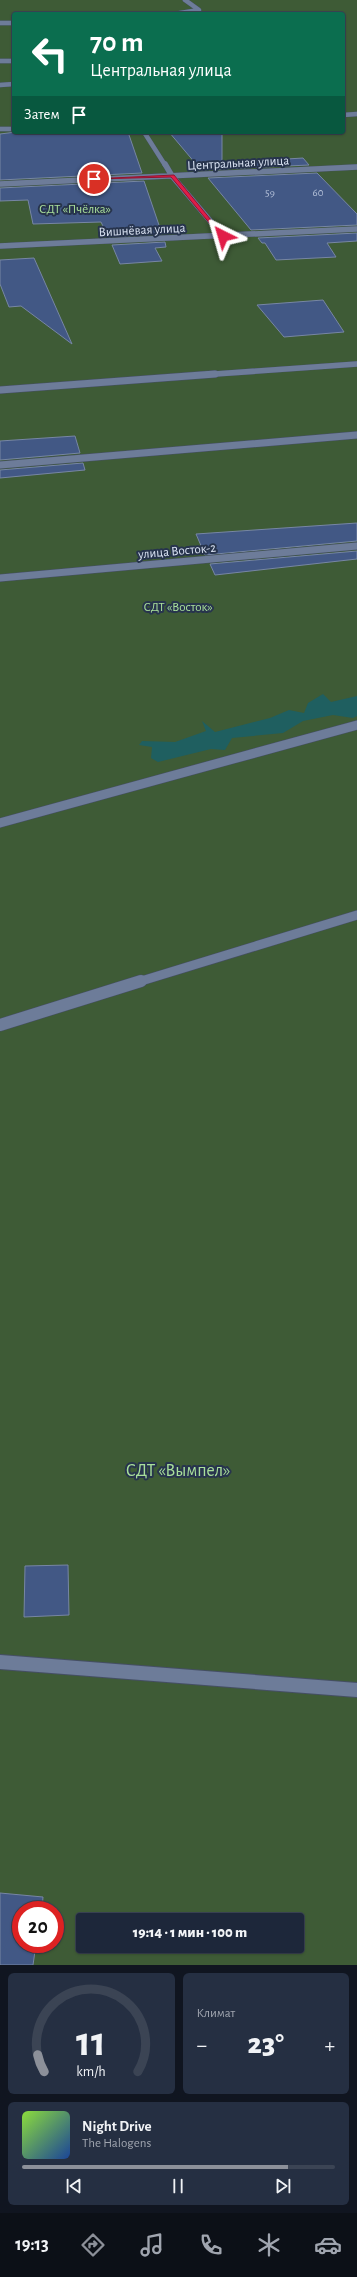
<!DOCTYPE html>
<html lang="ru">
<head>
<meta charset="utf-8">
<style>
  :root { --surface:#1d273a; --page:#252f42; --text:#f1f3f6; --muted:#a0a5af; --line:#3b4454; --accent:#8c9099 }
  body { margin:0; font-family:"Alegreya Sans",sans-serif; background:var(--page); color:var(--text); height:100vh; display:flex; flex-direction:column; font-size:15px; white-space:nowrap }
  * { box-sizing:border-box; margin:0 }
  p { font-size:13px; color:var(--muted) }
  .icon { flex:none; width:22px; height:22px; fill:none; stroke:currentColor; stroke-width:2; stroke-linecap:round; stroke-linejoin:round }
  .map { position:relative; height:1965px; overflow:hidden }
  .panel { display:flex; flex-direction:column; gap:8px; padding:8px; background:#101520; flex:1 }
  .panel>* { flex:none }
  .guide { position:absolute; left:12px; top:12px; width:333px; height:122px; border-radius:4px; box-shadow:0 1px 3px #0004,0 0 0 1px var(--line); background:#0b6e4f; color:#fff; overflow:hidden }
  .speed { position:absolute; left:12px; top:1901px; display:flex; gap:8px; font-size:20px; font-weight:700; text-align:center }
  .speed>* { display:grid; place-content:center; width:52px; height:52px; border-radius:50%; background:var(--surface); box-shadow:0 1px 3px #0004,0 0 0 1px var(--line); line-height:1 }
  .speed .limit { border:6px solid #d22; background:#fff; color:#111 }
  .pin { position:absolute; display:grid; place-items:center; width:34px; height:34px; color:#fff; margin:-17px; border:2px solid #fff; border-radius:50%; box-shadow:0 1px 4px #0007 }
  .me { position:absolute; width:44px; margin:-22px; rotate:320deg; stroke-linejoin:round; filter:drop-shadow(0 0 3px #0008) }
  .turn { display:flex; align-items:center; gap:14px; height:84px; padding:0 12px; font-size:18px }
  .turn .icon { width:52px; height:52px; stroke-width:2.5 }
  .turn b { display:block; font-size:28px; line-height:34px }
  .then { display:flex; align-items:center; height:38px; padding:0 12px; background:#0003; gap:8px; font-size:15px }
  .big { font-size:30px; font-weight:800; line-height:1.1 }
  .panel .card { flex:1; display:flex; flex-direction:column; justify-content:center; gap:6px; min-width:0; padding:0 14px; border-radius:6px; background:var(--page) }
  .panel .dial { align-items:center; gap:0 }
  .dial svg { height:104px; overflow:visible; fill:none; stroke:var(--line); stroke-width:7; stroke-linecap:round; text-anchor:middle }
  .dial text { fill:var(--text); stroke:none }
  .song { display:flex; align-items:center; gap:12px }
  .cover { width:48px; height:48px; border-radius:6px; background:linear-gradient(135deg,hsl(90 70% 55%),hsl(220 70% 35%)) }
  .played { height:4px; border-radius:2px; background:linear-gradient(90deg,var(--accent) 85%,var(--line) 85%) }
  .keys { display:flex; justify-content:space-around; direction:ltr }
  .heat { display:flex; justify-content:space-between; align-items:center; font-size:22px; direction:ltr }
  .panel .tiles { flex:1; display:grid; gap:8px; grid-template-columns:1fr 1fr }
  .card:last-child { grid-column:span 2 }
  .trip { position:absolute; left:76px; top:1913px; width:228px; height:40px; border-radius:4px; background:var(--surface); box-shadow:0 1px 3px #0004,0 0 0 1px var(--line); font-weight:800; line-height:40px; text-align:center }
  .dock { display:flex; height:64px; justify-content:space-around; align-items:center; background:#0c1017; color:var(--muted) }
  .dock .icon { width:28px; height:28px }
  .dock .on { color:var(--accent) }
  .dock b { font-size:18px; color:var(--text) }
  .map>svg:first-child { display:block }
  .green { fill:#3e5b36; fill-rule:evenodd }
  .water { fill:#1f5f60 }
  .building { fill:#425885; stroke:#7786a4 }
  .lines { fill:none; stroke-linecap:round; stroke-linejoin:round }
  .minor-far5-casing { stroke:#454f64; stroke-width:5 }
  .minor-far4-casing { stroke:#454f64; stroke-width:6 }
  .minor-far3-casing { stroke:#454f64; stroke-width:8 }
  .minor-far2-casing { stroke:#454f64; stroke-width:10 }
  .minor-far1-casing { stroke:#454f64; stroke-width:13 }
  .minor-casing { stroke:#454f64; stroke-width:16 }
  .minor-far5 { stroke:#6d7c99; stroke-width:4.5 }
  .minor-far4 { stroke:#6d7c99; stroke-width:5.5 }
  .minor-far3 { stroke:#6d7c99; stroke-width:7 }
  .minor-far2 { stroke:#6d7c99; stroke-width:9 }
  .minor-far1 { stroke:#6d7c99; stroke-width:12 }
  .minor { stroke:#6d7c99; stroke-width:14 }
  .route { fill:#e11d48; stroke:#92132f }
  .labels { text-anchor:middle; stroke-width:4; stroke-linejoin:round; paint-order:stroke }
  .far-number-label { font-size:11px; fill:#b4c0d8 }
  .far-street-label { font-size:13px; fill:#dae3f3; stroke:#27344d }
  .far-park-label { font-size:13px; fill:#a9df9a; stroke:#27344d }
  .near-park-label { font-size:18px; fill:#a9df9a; stroke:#27344d }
</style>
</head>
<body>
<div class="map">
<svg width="357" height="1965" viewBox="0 0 357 1965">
  <rect width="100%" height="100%" fill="#27344d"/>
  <path class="green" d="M0,0H357V1965H0ZM14,14H343V132H14ZM21,1910H55V1944H21ZM83,1920H297V1946H83Z"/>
  <path class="water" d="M323,694L331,702L357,696V716L353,718L333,715L303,721L283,733L232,738L225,750L211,749L158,762L151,758L152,747L139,745L142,741L175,742L206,731L202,721L215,732L270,718L289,710L304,713L308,703Z"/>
  <path class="building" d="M16,132H128L142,173L0,180V134Z
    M169,132H222V163L303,158L309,165L201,170Z
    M317,173L357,214V225L251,230L208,178Z
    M144,181L162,234L108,237L101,222L33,224L28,200L0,201V188Z
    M357,233V241L327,243L336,257L276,260L265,243H262L258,238Z
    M165,242L166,247L155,248L162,261L120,264L112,245Z
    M34,258L72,344L21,306L9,307L0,284V260Z
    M323,300L344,332L284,337L257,305Z
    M75,436L80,453L0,460V441Z
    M83,463L85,470L0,478V470Z
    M357,523V541L205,555L196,534Z
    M357,551V559L215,575L210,564Z
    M68,1565L69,1615L24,1617L25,1566Z
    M0,1893L43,1897L42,1910H21V1944H36L33,1965H0Z"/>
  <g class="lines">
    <g class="minor-far5-casing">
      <path id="minor-far5" d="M174,14L199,10L185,0
        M0,23H14
        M0,61H14
        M0,85L14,84
        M343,115L357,114
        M0,129H14
        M144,132L165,165"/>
    </g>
    <g class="minor-far4-casing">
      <path id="minor-far4" d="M165,164L172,176L223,236
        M0,184L357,167
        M0,246L357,229
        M201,375L357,364"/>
    </g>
    <g class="minor-far3-casing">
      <path id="minor-far3" d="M0,390L215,374
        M0,465L357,435
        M0,578L357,546"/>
    </g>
    <g class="minor-far2-casing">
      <path id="minor-far2" d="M0,823L357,725
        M138,982L357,915"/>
    </g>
    <g class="minor-far1-casing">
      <path id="minor-far1" d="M0,1025L141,981"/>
    </g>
    <g class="minor-casing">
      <path id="minor" d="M0,1662L357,1690"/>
    </g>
    <use href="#minor-far5" class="minor-far5"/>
    <use href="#minor-far4" class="minor-far4"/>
    <use href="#minor-far3" class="minor-far3"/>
    <use href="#minor-far2" class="minor-far2"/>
    <use href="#minor-far1" class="minor-far1"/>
    <use href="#minor" class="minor"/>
  </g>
  <path class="route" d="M174,175L225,237H221L171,177L92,179Z"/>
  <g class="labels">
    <g class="far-number-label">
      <text x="270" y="196">59</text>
      <text x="318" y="196">60</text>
    </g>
    <g class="far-street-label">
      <text transform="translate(238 162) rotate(-3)" y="5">Центральная улица</text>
      <text transform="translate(142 229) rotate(-3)" y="5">Вишнёвая улица</text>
      <text transform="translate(177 550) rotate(-5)" y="5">улица Восток-2</text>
    </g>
    <g class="far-park-label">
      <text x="75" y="213">СДТ «Пчёлка»</text>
      <text x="178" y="611">СДТ «Восток»</text>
    </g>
    <g class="near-park-label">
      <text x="178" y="1476">СДТ «Вымпел»</text>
    </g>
  </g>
</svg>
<div class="speed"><div class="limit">20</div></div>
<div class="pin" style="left:94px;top:179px;background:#d93025"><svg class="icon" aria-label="arrive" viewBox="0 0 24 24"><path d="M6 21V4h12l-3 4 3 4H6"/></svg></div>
<svg class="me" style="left:223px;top:236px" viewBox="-20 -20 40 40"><path d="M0-17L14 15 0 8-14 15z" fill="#e11d48" stroke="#fff" stroke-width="4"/></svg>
<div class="trip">19:14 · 1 мин · 100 m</div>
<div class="guide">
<div class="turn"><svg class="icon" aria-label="left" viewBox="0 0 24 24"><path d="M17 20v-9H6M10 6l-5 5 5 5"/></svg><div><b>70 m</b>Центральная улица</div></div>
<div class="then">Затем<svg class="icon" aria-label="arrive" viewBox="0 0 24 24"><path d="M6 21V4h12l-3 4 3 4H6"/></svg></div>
</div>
</div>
<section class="panel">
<div class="tiles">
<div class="card dial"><svg viewBox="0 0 100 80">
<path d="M14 69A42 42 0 1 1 86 69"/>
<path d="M14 69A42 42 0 0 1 9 56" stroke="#8c9099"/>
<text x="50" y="56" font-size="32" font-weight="700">11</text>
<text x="50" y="72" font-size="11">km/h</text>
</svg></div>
<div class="card"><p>Климат</p>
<div class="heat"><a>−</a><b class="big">23°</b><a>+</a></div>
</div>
<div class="card">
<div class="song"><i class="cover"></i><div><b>Night Drive</b><p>The Halogens</p></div></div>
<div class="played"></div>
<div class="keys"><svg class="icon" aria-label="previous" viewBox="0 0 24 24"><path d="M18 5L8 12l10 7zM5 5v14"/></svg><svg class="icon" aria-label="pause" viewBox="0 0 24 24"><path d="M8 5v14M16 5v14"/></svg><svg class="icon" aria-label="next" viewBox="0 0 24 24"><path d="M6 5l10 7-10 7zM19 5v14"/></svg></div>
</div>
</div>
</section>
<nav class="dock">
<b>19:13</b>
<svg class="icon on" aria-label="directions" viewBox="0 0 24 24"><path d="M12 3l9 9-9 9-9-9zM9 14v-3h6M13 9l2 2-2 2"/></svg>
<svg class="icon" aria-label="music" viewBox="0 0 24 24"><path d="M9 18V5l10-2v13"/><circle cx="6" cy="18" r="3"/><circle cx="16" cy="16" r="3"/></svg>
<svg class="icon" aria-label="phone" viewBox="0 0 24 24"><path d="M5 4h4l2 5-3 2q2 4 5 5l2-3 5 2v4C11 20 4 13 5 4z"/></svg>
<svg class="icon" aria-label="climate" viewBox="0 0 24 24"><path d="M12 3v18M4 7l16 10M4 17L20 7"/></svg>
<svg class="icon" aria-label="car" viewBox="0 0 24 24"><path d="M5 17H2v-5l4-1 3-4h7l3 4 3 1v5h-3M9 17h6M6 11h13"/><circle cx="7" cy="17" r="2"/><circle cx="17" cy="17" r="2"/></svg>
</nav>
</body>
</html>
